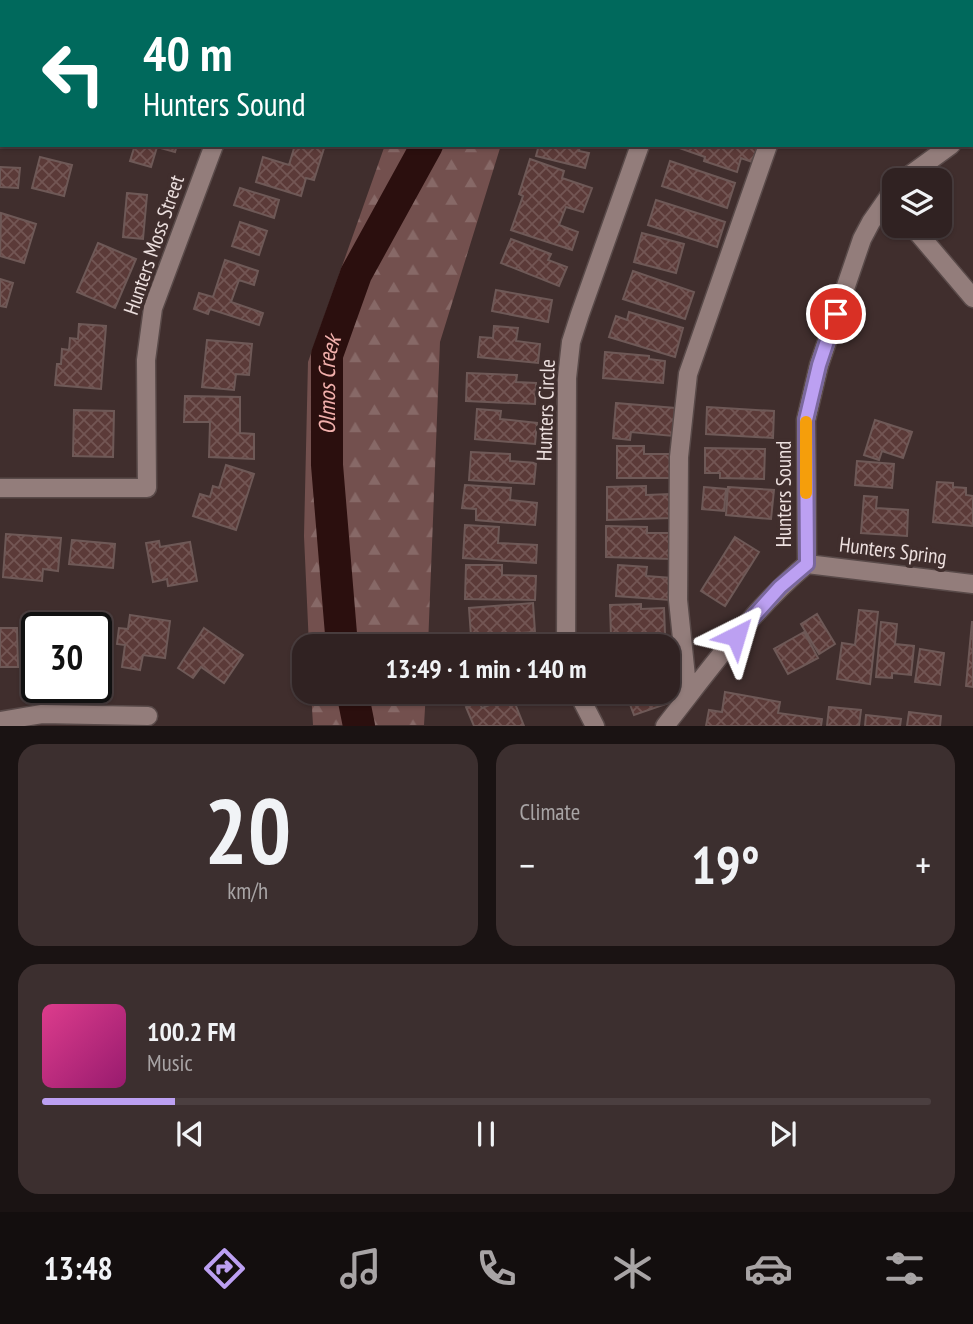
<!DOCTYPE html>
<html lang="en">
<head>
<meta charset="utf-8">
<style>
  :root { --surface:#302222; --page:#3c2f2f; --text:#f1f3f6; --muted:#a8a4a5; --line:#4b3f40; --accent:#bca0f2 }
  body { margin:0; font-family:"PT Sans Narrow",sans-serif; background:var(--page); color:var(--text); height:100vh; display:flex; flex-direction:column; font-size:26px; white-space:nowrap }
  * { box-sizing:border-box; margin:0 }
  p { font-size:23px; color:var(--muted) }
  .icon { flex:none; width:38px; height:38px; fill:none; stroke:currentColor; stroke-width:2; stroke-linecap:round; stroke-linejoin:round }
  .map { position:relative; height:726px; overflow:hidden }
  .panel { display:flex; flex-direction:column; gap:18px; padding:18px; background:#1a1313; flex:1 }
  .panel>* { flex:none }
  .top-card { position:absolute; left:0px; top:0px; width:973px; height:147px; box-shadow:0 2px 5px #0004,0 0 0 2px var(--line); background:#00695c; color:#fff; overflow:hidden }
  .fabs { position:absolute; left:882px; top:168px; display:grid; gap:14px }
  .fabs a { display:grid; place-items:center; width:70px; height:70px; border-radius:14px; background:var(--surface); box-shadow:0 2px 5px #0004,0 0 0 2px var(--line); font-size:35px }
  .speed { position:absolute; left:21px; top:612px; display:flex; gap:14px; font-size:35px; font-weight:700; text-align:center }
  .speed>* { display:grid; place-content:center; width:91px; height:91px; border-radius:50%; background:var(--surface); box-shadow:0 2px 5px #0004,0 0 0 2px var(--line); line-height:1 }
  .speed .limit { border:4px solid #111; border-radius:10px; background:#fff; color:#111 }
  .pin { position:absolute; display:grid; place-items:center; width:60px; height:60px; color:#fff; margin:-30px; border:4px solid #fff; border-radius:50%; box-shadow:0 2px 7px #0007 }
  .me { position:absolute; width:77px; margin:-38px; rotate:40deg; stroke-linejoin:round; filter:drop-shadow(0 0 5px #0008) }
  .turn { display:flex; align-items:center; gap:24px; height:147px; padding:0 28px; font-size:32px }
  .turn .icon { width:91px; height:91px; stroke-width:2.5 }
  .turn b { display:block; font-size:49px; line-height:60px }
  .big { font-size:52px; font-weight:600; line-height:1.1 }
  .panel .widget { flex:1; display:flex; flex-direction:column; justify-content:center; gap:10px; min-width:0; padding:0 24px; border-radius:21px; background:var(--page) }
  .panel .dial { align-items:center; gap:0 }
  .dial b { font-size:91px; line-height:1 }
  .song { display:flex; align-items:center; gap:21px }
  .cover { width:84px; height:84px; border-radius:10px; background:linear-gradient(135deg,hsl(330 70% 55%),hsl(320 70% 35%)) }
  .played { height:7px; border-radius:4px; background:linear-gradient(90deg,var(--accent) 15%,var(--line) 15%) }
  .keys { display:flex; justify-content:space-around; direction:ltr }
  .heat { display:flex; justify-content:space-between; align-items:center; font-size:38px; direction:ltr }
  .panel .tiles { flex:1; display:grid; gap:18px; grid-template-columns:1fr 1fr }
  .widget:last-child { grid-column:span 2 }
  .trip { position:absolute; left:292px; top:634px; width:388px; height:70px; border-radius:21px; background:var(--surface); box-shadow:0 2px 5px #0004,0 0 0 2px var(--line); font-weight:600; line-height:70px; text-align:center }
  .tab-bar { display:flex; height:112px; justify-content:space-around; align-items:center; background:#130e0e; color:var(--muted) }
  .tab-bar .icon { width:49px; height:49px }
  .tab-bar .current { color:var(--accent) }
  .tab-bar b { font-size:32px; color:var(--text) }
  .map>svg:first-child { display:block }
  .forest { fill:url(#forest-firs) }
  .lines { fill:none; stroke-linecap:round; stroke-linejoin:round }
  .river { stroke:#2b0f0e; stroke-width:32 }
  .building { fill:url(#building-cross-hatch); stroke:#6e5957; stroke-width:2 }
  .minor-casing { stroke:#594a49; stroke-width:21 }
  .minor { stroke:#937d7b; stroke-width:18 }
  .route-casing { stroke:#7a689d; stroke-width:18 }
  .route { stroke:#bca0f2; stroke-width:12 }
  .slow { stroke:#f59e0b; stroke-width:12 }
  .labels { text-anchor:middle; stroke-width:7; stroke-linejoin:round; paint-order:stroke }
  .street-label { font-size:21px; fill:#ecdfde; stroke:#402e2d }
  .water-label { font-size:23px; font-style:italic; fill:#f2b0ac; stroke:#402e2d }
</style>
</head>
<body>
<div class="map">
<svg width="973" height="726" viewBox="0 0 973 726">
  <defs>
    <pattern id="forest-firs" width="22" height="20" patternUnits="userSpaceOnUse" patternTransform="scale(1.75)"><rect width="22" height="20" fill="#73504e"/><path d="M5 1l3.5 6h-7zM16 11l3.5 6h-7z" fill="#876967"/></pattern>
    <pattern id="building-cross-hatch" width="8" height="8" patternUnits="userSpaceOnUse" patternTransform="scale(1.75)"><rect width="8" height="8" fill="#5b3a38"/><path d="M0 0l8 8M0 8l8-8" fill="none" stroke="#735654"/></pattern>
  </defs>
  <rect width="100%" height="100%" fill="#402e2d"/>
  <path class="forest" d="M434,0H547L433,2Z
    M385,145H501L440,342L428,646H309L304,536L308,362Z
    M311,691H426L424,725H313Z"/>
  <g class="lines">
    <g class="river">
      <path d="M492,2V0"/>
      <path id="s1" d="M342,646L327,465V355L356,274L427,145"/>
      <path d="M352,691L359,726"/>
    </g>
  </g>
  <path class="building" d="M783,0H817L811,2Z
    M973,27V64L971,28Z
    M135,145H177L175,152L157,147L151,167L130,161Z
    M295,145H325L314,180L306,178L301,196L256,182L263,157L289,165Z
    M539,145H580L579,151L589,153L585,168L536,156Z
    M680,145H758L752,162L741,158L737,172L704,161L705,157L679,148Z
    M40,157L72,165L64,196L32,188Z
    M530,159L564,171L562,178L592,188L583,212L566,207L559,225L578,232L572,250L511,230L523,196L519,194Z
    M670,161L735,183L727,208L662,186Z
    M0,167L20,168L18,188L0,187Z
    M240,188L279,200L274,218L234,205Z
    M127,193L147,195L143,239L123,237Z
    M656,200L725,222L717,247L648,225Z
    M1,213L36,224L24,263L0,256Z
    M240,222L267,231L259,255L232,246Z
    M642,233L684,244L676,273L634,262Z
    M511,239L551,254L548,260L567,267L559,286L501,263Z
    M98,243L136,259L115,308L77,292Z
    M225,260L258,271L254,285L239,280L231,302L263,313L259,325L210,309L208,314L194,309L199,293L213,297Z
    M633,271L694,292L685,319L623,299Z
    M0,279L13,283L6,307L0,306Z
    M496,290L552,300L548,322L492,311Z
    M629,312L683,328L675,357L609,337L616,316L627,320Z
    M79,324L106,326L101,389L55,385L57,364H61L62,349L69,350L70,338L78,339Z
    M494,326L518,328L516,341L540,344L538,363L478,357L480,337L493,338Z
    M207,340L252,344L249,375L236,374L234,390L202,387Z
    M605,352L649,356V359L665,361L663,383L603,378Z
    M467,373L517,375L516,382L536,383L535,404L466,401Z
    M185,396L240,397V433L254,434V459L209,457L210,422H184Z
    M616,403L675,408L673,436L631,432L630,440L613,438Z
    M707,407L774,411L773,438L706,434Z
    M477,409L501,411L500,419L537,423L535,444L475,439Z
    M74,410L114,411L113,457L73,456Z
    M875,420L912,432L903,458L882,451L879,460L864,455Z
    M617,446H644V454H672V478H617Z
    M705,448L765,449L764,479L720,478V473H705Z
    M471,452L510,454V461L536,463L534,484L469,480Z
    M857,461L894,464L892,488L855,485Z
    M226,465L254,474L236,530L193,516L200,494L210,497L213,486L219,488Z
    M937,482L953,483V487L966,488V495L973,496V526L933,522Z
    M465,485L511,488L510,500L537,503L535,525L476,520V509L462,508Z
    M646,486V495L670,494L671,518L607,520V487Z
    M704,487L726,489L724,511L702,509Z
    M728,487L774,490L771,519L726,515Z
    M864,496L877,497L876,508L908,510L907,536L861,533Z
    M465,525L499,527L498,543L537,545L536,563L463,558Z
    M606,526L647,527V533H671V559L606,557Z
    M6,534L61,538L58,571L43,569L42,581L3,577Z
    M735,537L759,552L725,606L701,591Z
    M72,540L115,544L113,568L69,564Z
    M159,541L160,547L190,542L197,581L168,586L167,579L153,582L146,543Z
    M466,565H502V575L536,576L535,600L465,599Z
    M618,565L647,567L646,576L672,578L670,600L616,596Z
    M533,603L535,632L471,636L469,608Z
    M641,604V609L664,608L665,634L611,636L610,605Z
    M859,610L878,612L870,684L837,679L842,643L855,645Z
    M817,614L835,644L819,654L801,624Z
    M130,615L170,621L165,658L143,655L140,670L122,667L125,645L117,644L119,628L128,629Z
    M881,622L897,624L895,644L914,646L911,675L892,673V678L876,677Z
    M972,622H973V687L966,686Z
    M0,628H17L18,667H0Z
    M204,628L243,655L224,683L201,667L193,678L178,668Z
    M804,632L818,658L788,674L774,649Z
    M647,638L649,644L668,640L674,661L668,662V646H618Z
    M920,649L944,653L940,685L915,682Z
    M679,663L685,679L668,685V666Z
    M625,691H668L672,702L634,715Z
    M725,692L780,702L778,713L822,719L821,726H706L709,710L722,712Z
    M512,696L524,726H474L466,707L479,702L482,708Z
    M829,707L861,710L859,726H827Z
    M909,712L941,716L940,726H907Z
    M866,715L901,719L900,726H865Z"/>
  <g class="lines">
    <g class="minor-casing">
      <path id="minor" d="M267,2L268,0
        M699,2L700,0
        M0,76L2,74
        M971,131L973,130
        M903,180L951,145
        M912,226L973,298
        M0,488H147L146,360L153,308L214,145
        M807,564L806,420L819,365L862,239L871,222L894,189
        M807,564L973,584
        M566,646L567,378L571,342L580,314L640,145
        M577,691L595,726
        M688,696L678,600L679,457L688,374L768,145
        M0,721L42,714L148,716
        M665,726C710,669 751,611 807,564"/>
    </g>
    <use href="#minor" class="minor"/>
  </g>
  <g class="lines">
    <g class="route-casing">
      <path id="route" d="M736,636L780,587L807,564L806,420L819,365L836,314"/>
    </g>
    <use href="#route" class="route"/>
    <path class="slow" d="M806,422V493"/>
  </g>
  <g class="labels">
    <g class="street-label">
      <text transform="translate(154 245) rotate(-71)" y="7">Hunters Moss Street</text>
      <text transform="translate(546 410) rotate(-88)" y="7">Hunters Circle</text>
      <text transform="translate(784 494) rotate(-90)" y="7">Hunters Sound</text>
      <text transform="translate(893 551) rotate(7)" y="7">Hunters Spring</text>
    </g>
    <g class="water-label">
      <text dy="8" stroke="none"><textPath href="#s1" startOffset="262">Olmos Creek</textPath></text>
    </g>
  </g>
</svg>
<div class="fabs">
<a><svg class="icon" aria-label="layers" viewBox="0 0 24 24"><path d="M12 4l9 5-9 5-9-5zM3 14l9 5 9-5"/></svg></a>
</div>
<div class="speed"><div class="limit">30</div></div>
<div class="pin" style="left:836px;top:314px;background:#d93025"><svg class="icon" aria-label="arrive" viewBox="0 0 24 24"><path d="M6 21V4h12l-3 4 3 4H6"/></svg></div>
<svg class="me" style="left:736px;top:636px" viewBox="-20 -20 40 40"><path d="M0-17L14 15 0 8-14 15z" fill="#bca0f2" stroke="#fff" stroke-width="4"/></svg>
<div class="trip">13:49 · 1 min · 140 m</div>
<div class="top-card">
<div class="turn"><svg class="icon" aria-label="left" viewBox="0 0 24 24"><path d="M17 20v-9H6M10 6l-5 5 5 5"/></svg><div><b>40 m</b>Hunters Sound</div></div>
</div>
</div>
<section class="panel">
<div class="tiles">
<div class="widget dial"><b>20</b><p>km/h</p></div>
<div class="widget"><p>Climate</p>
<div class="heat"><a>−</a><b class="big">19°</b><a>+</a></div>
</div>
<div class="widget">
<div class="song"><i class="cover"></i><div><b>100.2 FM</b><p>Music</p></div></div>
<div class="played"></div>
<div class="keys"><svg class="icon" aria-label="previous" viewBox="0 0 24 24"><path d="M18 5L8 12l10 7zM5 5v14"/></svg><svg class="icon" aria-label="pause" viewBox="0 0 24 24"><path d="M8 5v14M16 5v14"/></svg><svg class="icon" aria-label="next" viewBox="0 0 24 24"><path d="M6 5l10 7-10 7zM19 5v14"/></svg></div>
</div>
</div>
</section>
<nav class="tab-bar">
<b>13:48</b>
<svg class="icon current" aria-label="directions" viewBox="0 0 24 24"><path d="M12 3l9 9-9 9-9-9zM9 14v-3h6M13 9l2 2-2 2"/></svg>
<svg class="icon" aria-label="music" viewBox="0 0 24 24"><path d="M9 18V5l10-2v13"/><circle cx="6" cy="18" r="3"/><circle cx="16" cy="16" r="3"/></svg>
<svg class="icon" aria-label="phone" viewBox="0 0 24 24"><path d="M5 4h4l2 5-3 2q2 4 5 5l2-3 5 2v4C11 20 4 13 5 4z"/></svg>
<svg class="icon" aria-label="climate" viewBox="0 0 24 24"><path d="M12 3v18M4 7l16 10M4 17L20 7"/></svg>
<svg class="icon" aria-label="car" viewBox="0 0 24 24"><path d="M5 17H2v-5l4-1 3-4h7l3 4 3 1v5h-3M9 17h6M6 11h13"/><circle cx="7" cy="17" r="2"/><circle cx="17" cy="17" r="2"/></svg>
<svg class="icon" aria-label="filters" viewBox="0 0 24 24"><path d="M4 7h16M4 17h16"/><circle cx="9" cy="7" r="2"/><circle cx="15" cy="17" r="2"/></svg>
</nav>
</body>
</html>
